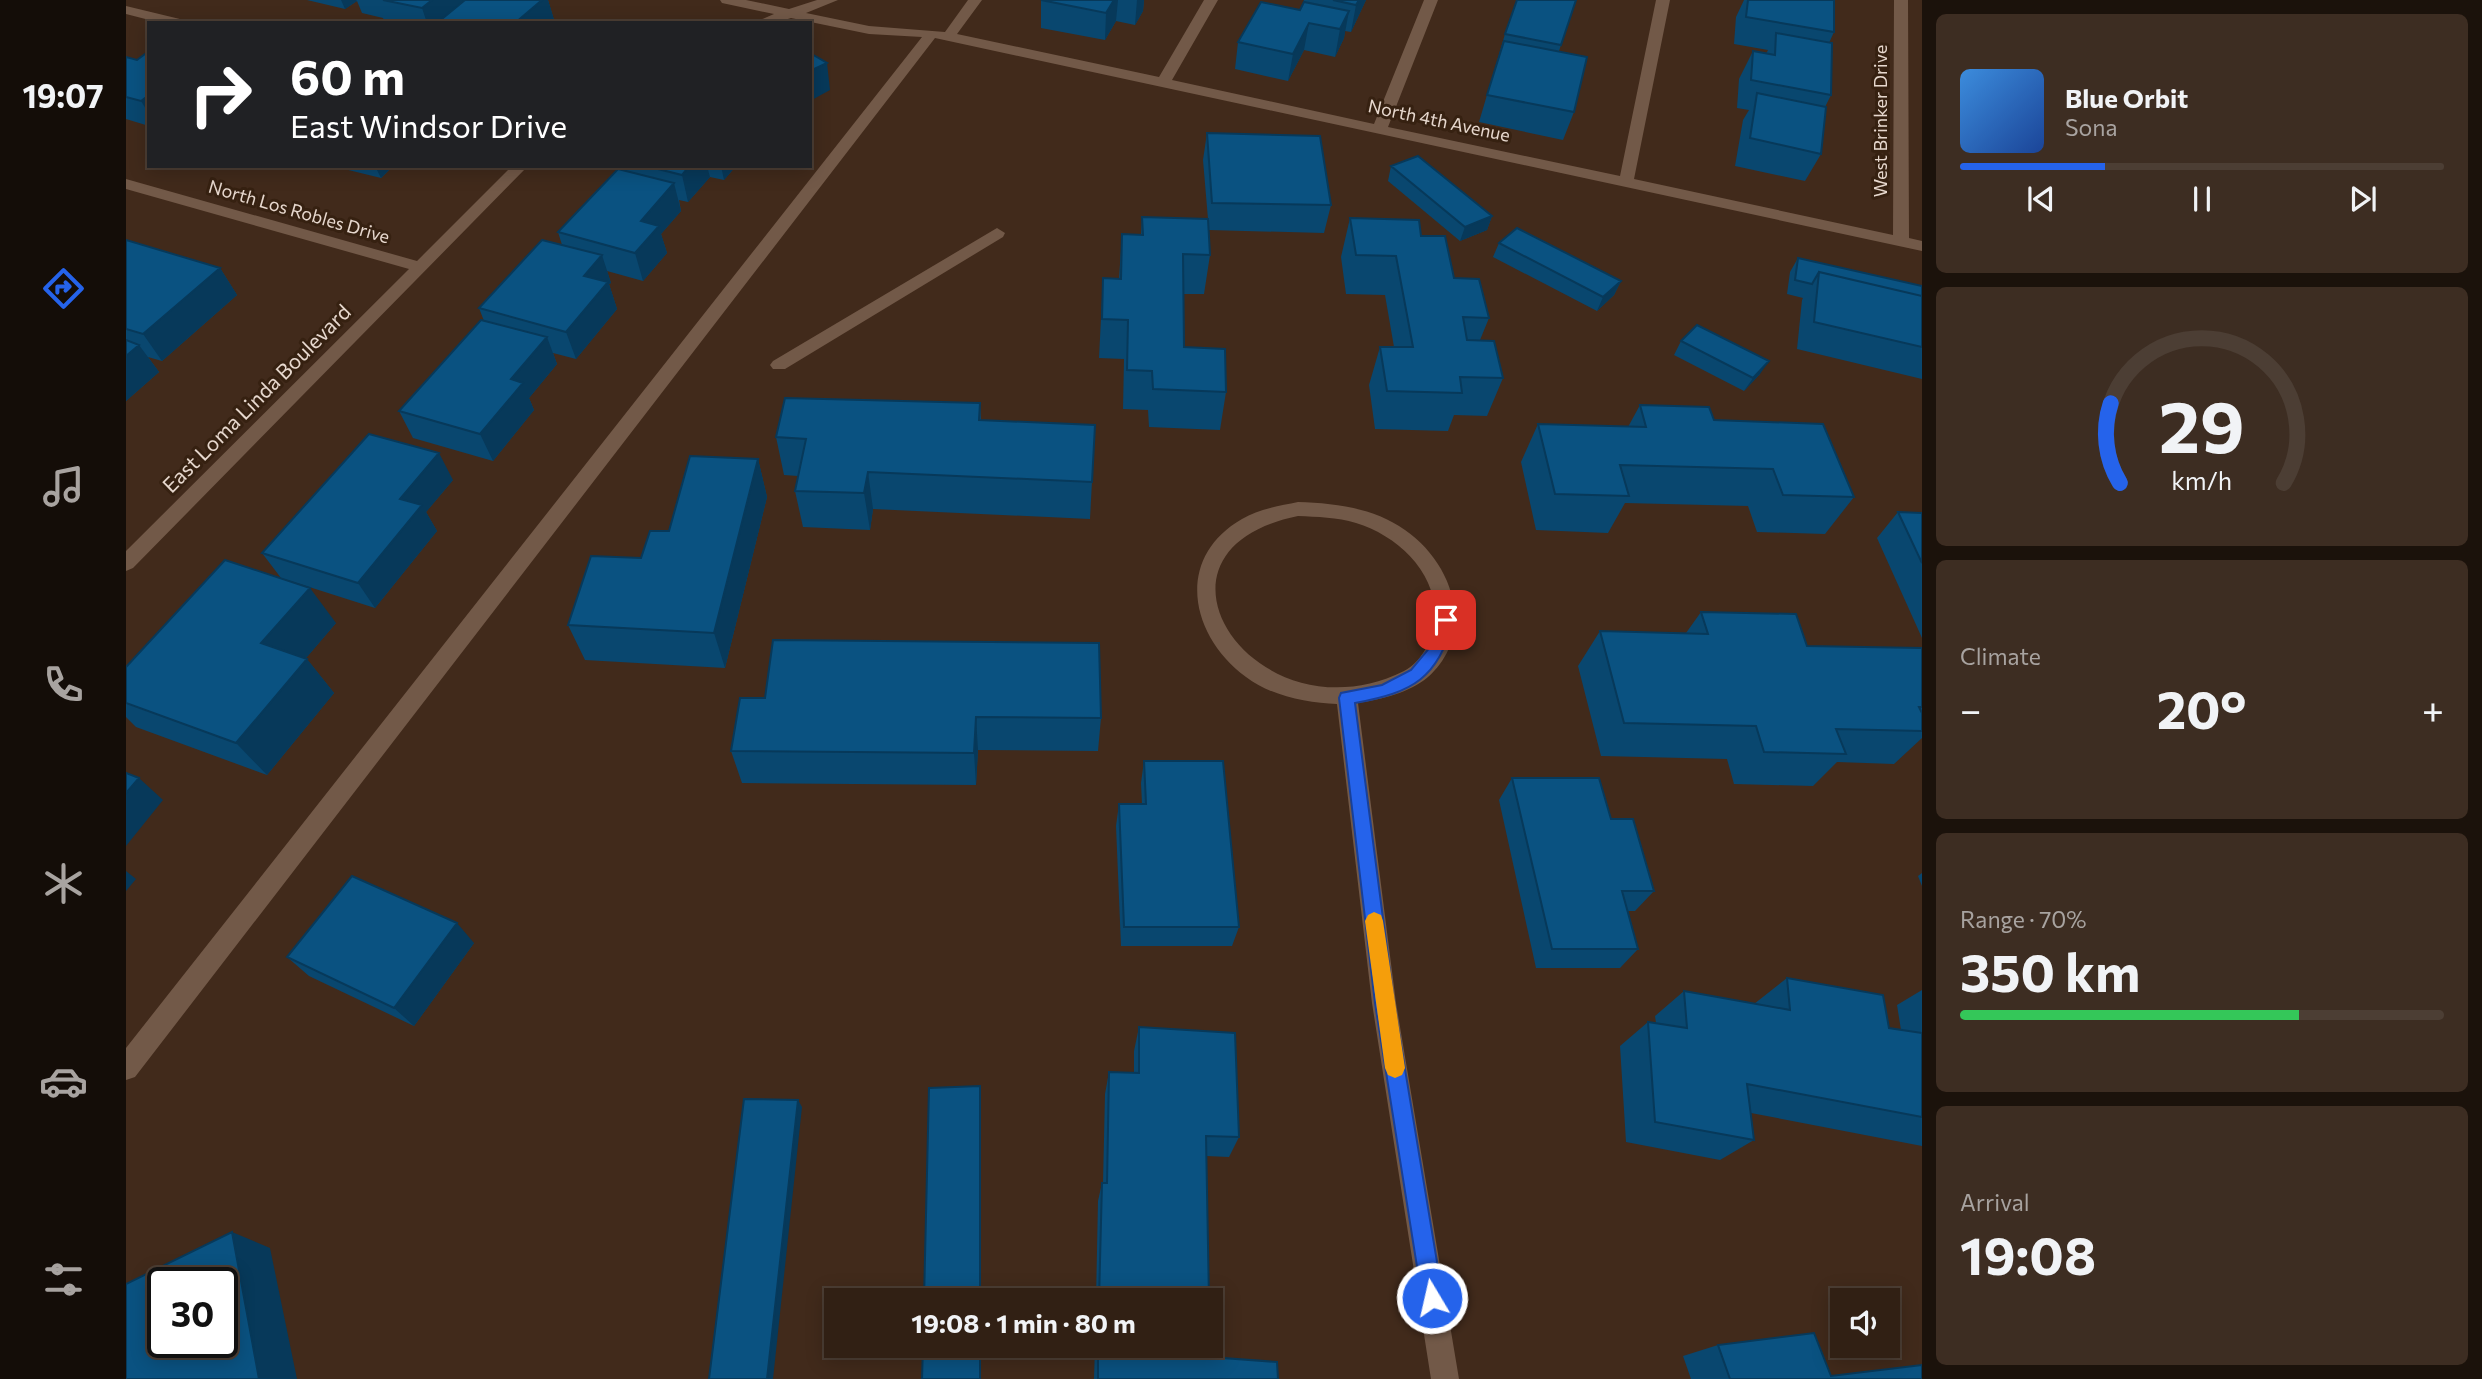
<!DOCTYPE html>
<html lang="en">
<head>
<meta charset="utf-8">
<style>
  :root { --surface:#312014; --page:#3d2d22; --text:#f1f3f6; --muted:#a8a3a0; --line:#4c3e34; --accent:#2563eb }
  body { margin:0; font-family:Commissioner,sans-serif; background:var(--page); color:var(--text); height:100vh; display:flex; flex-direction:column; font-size:26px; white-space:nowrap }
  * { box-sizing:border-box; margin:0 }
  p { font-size:23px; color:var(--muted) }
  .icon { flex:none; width:38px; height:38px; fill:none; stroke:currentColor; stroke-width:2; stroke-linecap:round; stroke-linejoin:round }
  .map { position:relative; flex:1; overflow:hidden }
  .side { display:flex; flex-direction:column; gap:14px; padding:14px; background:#1b120b; width:560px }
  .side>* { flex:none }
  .banner { position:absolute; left:21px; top:21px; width:665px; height:147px; border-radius:0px; box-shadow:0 4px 18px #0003,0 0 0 2px var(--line); background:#202124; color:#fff; overflow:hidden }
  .fabs { position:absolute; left:1704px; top:1288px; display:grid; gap:14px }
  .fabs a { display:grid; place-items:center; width:70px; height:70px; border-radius:0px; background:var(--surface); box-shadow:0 4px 18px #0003,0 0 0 2px var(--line); font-size:35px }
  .speed { position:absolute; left:21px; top:1267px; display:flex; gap:14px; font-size:35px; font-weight:700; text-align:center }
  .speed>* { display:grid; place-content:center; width:91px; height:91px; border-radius:50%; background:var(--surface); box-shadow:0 4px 18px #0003,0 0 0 2px var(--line); line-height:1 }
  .speed .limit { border:4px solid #111; border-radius:10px; background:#fff; color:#111 }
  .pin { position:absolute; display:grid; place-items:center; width:60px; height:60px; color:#fff; margin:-30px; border-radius:14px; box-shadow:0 4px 10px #0006 }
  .me { position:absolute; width:77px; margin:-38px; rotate:351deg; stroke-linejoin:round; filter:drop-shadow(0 0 5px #0008) }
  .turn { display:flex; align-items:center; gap:24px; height:147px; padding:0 28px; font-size:32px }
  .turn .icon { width:91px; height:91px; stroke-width:2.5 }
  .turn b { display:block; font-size:49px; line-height:60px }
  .big { font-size:52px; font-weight:700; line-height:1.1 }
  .side .widget { flex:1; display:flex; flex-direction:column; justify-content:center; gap:10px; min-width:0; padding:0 24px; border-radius:10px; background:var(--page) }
  .side .dial { align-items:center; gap:0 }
  .dial svg { height:182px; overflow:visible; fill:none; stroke:var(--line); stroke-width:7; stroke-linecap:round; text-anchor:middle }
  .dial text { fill:var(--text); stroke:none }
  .song { display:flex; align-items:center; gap:21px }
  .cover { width:84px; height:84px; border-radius:10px; background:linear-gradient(135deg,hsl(210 70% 55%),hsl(220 70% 35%)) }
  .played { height:7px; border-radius:4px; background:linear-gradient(90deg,var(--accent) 30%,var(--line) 30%) }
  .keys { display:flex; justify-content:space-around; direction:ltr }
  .heat { display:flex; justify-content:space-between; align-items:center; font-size:38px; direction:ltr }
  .charge { height:10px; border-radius:5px; background:linear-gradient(90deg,#34c759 70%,var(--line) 0) }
  .trip { position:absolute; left:698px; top:1288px; width:399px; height:70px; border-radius:0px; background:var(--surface); box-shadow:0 4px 18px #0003,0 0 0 2px var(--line); font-weight:700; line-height:70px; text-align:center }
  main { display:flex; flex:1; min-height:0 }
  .menu { display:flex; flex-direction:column; width:126px; justify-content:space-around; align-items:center; background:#140d08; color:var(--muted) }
  .menu .icon { width:49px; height:49px }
  .menu .selected { color:var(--accent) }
  .menu b { font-size:32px; color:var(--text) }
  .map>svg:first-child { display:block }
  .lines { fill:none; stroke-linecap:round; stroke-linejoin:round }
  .minor { fill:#725948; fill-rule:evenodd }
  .wall { fill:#09476f }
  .shaded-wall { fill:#07395a }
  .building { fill:#0a5281; stroke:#07395a; stroke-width:2; fill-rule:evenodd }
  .route { fill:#2563eb; stroke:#184099; stroke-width:2 }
  .slow { fill:#f59e0b }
  .labels { text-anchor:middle; stroke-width:6; stroke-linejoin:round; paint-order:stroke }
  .far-street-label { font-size:18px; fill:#e7d8ce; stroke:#362111 }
  .street-label { font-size:21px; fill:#e7d8ce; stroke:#362111 }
</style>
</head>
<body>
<main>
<nav class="menu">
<b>19:07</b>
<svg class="icon selected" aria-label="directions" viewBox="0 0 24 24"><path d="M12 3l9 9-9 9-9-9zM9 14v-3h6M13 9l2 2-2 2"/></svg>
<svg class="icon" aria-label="music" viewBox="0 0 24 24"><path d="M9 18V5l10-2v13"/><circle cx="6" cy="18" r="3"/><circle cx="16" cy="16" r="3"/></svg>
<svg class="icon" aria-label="phone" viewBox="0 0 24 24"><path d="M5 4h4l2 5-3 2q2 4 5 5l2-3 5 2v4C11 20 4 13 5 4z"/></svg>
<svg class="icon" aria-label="climate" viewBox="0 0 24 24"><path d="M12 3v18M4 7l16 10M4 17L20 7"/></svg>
<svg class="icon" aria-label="car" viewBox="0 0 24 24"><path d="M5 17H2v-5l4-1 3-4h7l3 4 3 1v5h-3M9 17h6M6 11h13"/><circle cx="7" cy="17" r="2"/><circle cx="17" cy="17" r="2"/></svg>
<svg class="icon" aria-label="filters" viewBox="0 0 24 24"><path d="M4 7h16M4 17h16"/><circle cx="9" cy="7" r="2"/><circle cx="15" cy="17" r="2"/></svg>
</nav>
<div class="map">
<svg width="1796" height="1379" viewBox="0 0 1796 1379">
  <rect width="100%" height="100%" fill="#412a1b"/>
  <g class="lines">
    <path class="minor" d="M594,0H620L663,9L691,0H712L680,13L743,26L819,32L842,0H856L831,34L1033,77L1078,0H1092L1046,80L1248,124L1298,0H1312L1262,127L1494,176L1530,0H1544L1508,179L1767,235L1768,0H1782L1783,238L1796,241V251L809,38L9,1077L0,1080V1048L796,37L743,34L665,18L649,23H627L648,14L596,3Z
      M0,6L58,20L60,23H35L0,14Z
      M386,166H402L7,568L0,571V551L283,269L0,189V179L291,261Z
      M871,228L879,233L877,237L659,369H647L644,365L647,361Z
      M1172,502C1209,503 1248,508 1279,530C1327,563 1351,633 1302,677C1283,693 1256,699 1232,703L1270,1003L1333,1379H1305L1246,1003L1211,704C1181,703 1145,696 1120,677C1064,636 1048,558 1116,519C1133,509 1153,506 1172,502ZM1172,516C1191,517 1211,517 1230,523C1273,536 1315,576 1308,624C1305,643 1295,662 1278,671C1131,744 998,551 1172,516Z"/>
  </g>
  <path class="wall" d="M181,0H422L429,23H259L257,18L236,13L231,1L219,9Z
    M915,0H1018L1017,11L1009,25L990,21L979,40L915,28Z
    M1178,0H1240L1225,32L1219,31L1218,38L1209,57L1178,50L1162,81L1109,69L1112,42L1174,10Z
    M1450,0L1433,51L1448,112L1437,140L1353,122L1379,34Z
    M1618,0H1708V32L1703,43L1705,95L1699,107L1695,154L1679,181L1609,166L1617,120L1623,110L1611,108L1613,79L1627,51L1640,54L1642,50L1608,44L1610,17Z
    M23,51V126L0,119V57L11,60Z
    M1081,133L1205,205L1198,233L1083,230L1084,255L1078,294H1057L1058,347L1100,392L1094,430L1023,427L1022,410L997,409L998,359L973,358L977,278L993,279L996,234H1015L1016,217L1082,219L1077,160Z
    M206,166H267L255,178Z
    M494,166H610L598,180L584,177L562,202L553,200L555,211L535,234L541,253L517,281L481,271L485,283L483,284L491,309L450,359L427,353L431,364L403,398L408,410L367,461L287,438L273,411L358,321L353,308L436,245L432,232L495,169Z
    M1265,166L1366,216L1361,230L1334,241L1262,181Z
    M1224,218L1295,236L1328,278L1363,318L1354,340L1377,378L1361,416L1328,415L1322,431L1249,429L1243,385L1254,347H1268L1259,295L1220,294L1215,257Z
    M0,240L94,268L111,295L36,361L22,357L33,372L0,401Z
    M1373,243L1495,281L1488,295L1471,311L1367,257Z
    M1672,258L1796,286V379L1671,349L1676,300L1677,298L1661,294L1664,272Z
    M1555,341L1634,374L1618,391L1548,355Z
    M854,403L855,420L969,425L964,519L747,509L744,530L677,527L669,491L672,476L658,475L650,437Z
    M1514,405L1588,420L1728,497L1699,534L1631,532L1622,506L1499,503L1482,533L1410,530L1395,462L1412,424L1502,427Z
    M632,459L641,497L599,668L459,660L442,625L515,558L543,531Z
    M327,480L300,512L311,531L249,608L155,578L136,553Z
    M1772,512L1796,513V638L1751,538Z
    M1575,612L1681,646L1796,648V738L1768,764L1711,762L1687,786L1608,784L1601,759L1475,756L1452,666L1474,631L1560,633Z
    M210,623L180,658L208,693L141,775L10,727L0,717V667Z
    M614,698L975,718L972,751L852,750L850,785L616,783L605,751Z
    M1018,761L1113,927L1106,946H995L990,826L993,804H1016L1015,783Z
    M1386,778L1485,819L1528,891L1509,911H1502L1512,949L1494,968H1410L1373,800Z
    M1796,873V886L1792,876Z
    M348,943L288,1026L183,976L161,957Z
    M1661,978L1763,1028L1775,1030L1771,1005L1796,990V1146L1625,1113L1628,1140L1594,1160L1500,1142L1494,1046L1522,1022L1530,1023L1529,1016L1558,991L1628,1004Z
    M1013,1027L1113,1137L1103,1157L1080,1156L1083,1300H970L972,1201L976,1183H977L979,1094L983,1072L1008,1073V1051Z
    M1592,1345L1705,1376L1796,1379H1565L1557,1356Z
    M969,1346H1084V1357L1152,1379H968Z"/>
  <path class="shaded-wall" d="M215,0H230L231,1L219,9Z
    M306,0H347L321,23H301L296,8Z
    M416,0H422L429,23H389Z
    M988,0H992L990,21L979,40L980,13Z
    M1011,0H1018L1017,11L1009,25Z
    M1233,0H1240L1225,32L1230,5Z
    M1223,11L1218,38L1209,57L1214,29Z
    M1183,23L1178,50L1162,81L1167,54Z
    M701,63L704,90L684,101V71Z
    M23,95V114L15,101Z
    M249,166H267L255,178Z
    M563,166H581L584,177L562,202L556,175Z
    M595,166H610L598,180Z
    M548,183L555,211L535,234L541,253L517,281L509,253L515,221Z
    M1366,216L1361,230L1334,241L1339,227Z
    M476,255L485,283L483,284L491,309L450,359L440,332L458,276Z
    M94,268L111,295L36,361L17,334Z
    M1495,281L1488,295L1471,311L1477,297Z
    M421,337L431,364L403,398L408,410L367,461L354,434L385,379Z
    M13,345L33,372L0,401V356Z
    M1643,361L1634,374L1618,391L1627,378Z
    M313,453L327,480L300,512L311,531L249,608L232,583L274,499Z
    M632,459L641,497L599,668L588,633Z
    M742,472L747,509L744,530L738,493Z
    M184,588L210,623L163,678L135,643Z
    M181,659L208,693L141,775L110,743Z
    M850,717L852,750L850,785L848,753Z
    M13,778L37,800L0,846V793Z
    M0,871L10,879L0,891Z
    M331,923L348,943L288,1026L268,1008Z
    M854,1086L855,1094V1300H854Z
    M672,1100L676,1107L647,1379H641Z
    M106,1232L144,1248L171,1379H133Z"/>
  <path class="building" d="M257,0H306L296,8Z
    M339,0H416L389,23H311Z
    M915,0H988L980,13Z
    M1207,0H1233L1230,5Z
    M1391,0H1450L1435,45L1379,34Z
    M1622,0H1708V32L1620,17Z
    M1135,2L1174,10L1178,2L1223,11L1214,29L1183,23L1167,54L1112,42Z
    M1650,33L1706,43L1705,95L1625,80L1627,51L1649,55Z
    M1378,41L1461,57L1448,112L1361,95Z
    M23,51V95L15,101L0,97V57L11,60Z
    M684,53L701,63L684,71Z
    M1631,93L1700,107L1695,154L1624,138Z
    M1081,133L1194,136L1205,205L1086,203Z
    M1292,156L1366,216L1339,227L1265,166Z
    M520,166H563L556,175Z
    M492,169L548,183L515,221L533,226L509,253L432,232Z
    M1016,217L1082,219L1084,255L1057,254L1058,347L1099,349L1100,392L1027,389L1026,371L1001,370L1002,320L976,319L977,278L995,279L996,234L1017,235Z
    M1224,218L1293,220L1295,236H1319L1328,278L1353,279L1363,318L1337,317L1341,340L1368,341L1377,378L1334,377L1336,393L1261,391L1254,347H1287L1270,256L1230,255Z
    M1391,228L1495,281L1477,297L1373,243Z
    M0,240L94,268L17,334L0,329Z
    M416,240L476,255L458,276L482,282L440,332L353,308Z
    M1672,258L1796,286V296L1693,272L1686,284L1669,280Z
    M1693,272L1796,296V347L1688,322Z
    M355,320L421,337L385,379L397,383L354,434L273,411Z
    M1571,325L1643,361L1627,378L1555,341Z
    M0,340L13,345L0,356Z
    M659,398L854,403L853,420L969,425L966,482L742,472L738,493L669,491L680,439L650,437Z
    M1514,405L1583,407L1588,420L1697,424L1728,497L1657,495L1647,469L1494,465L1503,496L1429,494L1412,424L1520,427Z
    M243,434L313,453L274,499L296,505L232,583L136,553Z
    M564,456L632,459L588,633L442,625L465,556L515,558L524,531H543Z
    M1772,512L1796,513V563Z
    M99,560L184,588L135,643L181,659L110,743L0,703V667Z
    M1575,612L1670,614L1681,646L1796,648V707H1793L1796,713V731L1710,729L1720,754L1638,752L1630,726L1498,723L1474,631L1582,634Z
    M647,640L973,643L975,718L850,717L848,753L605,751L614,698H639Z
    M1018,761H1097L1113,927H998L993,804H1020Z
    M0,773L13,778L0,793Z
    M1386,778H1473L1485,819H1507L1528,891H1496L1512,949H1426Z
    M226,876L331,923L268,1008L161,957Z
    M1661,978L1757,995L1763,1028L1796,1033V1117L1621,1084L1628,1140L1529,1122L1522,1022L1561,1028L1558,991L1664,1010Z
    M1013,1027L1109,1033L1113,1137L1080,1136L1083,1300H973L976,1183H981L983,1072L1013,1073Z
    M854,1086V1300H798L803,1088Z
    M618,1099L672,1100L641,1379H583Z
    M106,1232L133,1379H0V1284ZM37,1283H96V1342H37Z
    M1688,1333L1705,1376L1796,1365V1379H1604L1592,1345Z
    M797,1346H854V1379H796Z
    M972,1346H1084V1357L1151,1362L1152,1379H972Z"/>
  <path class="route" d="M1320,613L1328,620C1311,679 1288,692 1229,703L1268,1003L1317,1298L1314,1306L1306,1309L1299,1306L1296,1298L1249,1003L1213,698L1215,693L1256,685L1285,670L1305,646L1312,620Z"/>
  <path class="slow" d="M1248,912L1255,915L1257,921L1279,1068L1276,1075L1269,1078L1262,1075L1259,1068L1239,921L1242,915Z"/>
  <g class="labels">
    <g class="far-street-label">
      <text transform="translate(1313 121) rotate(12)" y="6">North 4th Avenue</text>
      <text transform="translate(1755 121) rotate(-90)" y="6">West Brinker Drive</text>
      <text transform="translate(173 212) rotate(16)" y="6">North Los Robles Drive</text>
    </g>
    <g class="street-label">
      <text transform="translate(131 399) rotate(-45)" y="7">East Loma Linda Boulevard</text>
    </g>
  </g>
</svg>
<div class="fabs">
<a><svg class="icon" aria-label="sound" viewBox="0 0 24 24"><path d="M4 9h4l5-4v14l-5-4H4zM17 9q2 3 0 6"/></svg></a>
</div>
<div class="speed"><div class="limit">30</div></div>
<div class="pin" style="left:1320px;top:620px;background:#d93025"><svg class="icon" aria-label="arrive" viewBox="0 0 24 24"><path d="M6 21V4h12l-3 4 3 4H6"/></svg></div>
<svg class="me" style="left:1306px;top:1298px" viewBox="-20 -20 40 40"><circle r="17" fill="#2563eb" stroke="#fff" stroke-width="3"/><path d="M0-11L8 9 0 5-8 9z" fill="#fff"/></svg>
<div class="trip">19:08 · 1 min · 80 m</div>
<div class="banner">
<div class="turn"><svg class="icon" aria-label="right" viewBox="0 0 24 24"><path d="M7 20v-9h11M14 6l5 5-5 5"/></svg><div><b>60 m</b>East Windsor Drive</div></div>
</div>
</div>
<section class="side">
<div class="widget">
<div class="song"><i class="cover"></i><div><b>Blue Orbit</b><p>Sona</p></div></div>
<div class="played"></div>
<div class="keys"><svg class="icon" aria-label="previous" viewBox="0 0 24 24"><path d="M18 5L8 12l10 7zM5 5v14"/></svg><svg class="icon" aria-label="pause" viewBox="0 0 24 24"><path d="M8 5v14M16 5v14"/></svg><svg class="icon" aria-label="next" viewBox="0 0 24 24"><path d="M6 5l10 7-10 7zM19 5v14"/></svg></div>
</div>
<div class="widget dial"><svg viewBox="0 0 100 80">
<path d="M14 69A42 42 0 1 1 86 69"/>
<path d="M14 69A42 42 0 0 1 10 34" stroke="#2563eb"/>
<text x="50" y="56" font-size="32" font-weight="700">29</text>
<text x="50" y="72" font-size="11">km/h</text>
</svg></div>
<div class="widget"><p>Climate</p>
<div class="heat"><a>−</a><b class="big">20°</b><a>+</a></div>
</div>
<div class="widget"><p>Range · 70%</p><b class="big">350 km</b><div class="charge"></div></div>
<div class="widget"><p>Arrival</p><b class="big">19:08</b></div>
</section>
</main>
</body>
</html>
